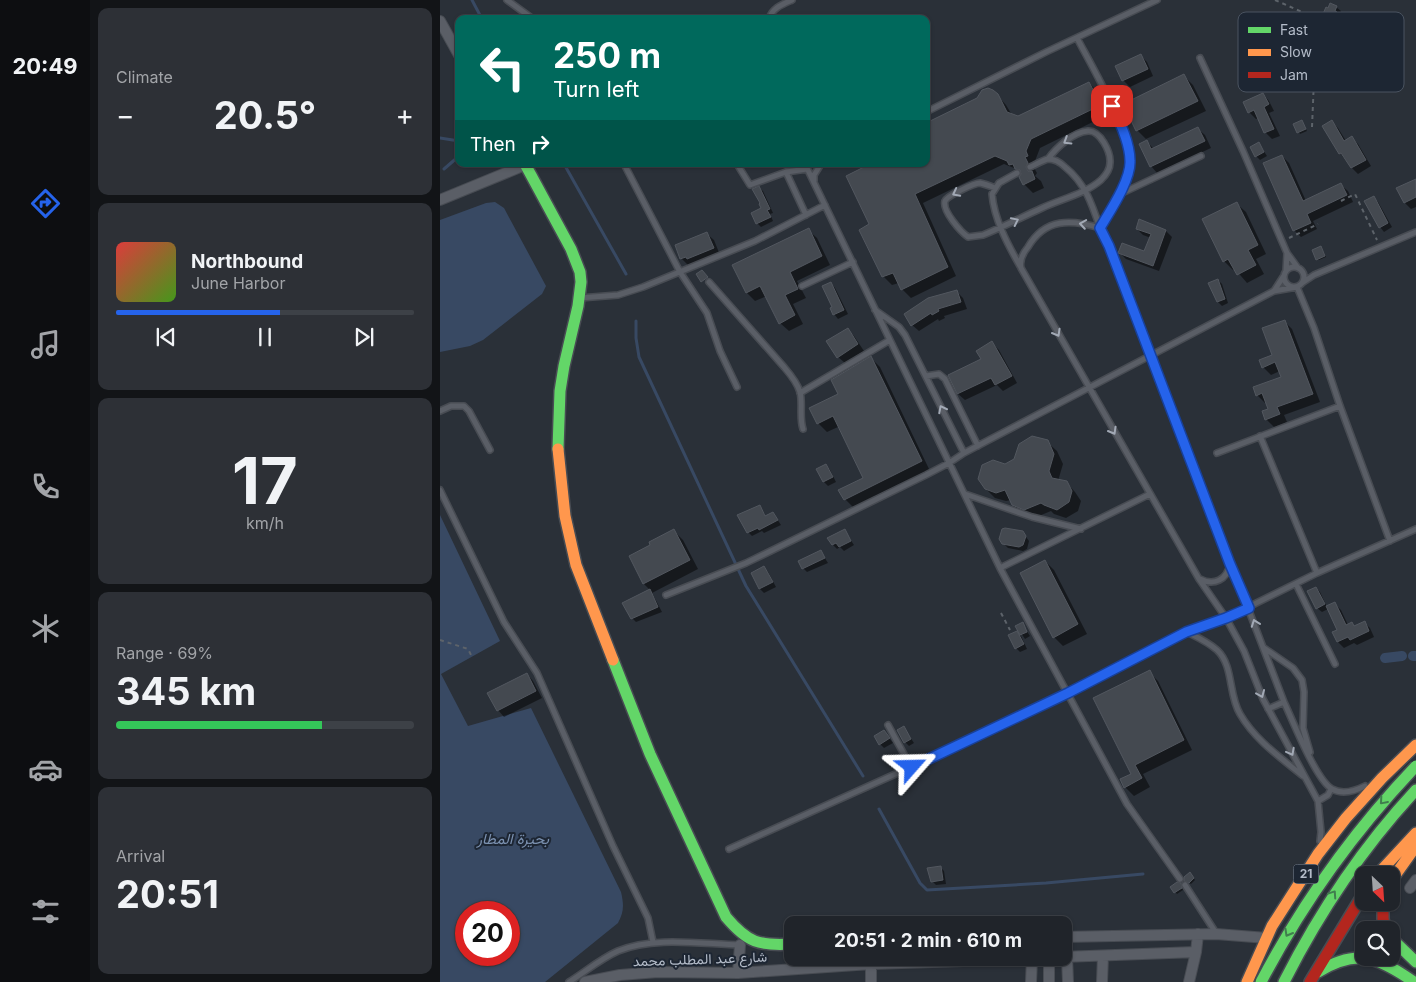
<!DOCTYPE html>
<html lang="en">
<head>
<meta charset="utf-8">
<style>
  :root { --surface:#20242a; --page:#2d3036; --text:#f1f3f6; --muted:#a2a4a8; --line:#3d4147; --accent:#2563eb }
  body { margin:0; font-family:Inter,Vazirmatn,sans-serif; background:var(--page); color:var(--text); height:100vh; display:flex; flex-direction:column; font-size:19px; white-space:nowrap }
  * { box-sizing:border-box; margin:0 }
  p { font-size:16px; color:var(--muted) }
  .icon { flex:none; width:28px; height:28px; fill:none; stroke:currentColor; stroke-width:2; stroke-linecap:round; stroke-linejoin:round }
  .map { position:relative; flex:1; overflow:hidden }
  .side { display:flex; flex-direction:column; gap:8px; padding:8px; background:#121417; width:350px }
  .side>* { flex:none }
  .hud { position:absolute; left:15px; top:15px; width:475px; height:152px; border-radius:10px; box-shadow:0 1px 4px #0004,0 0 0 1px var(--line); background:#00695c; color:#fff; overflow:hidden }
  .needle { width:32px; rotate:155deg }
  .fabs { position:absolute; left:915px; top:866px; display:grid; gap:10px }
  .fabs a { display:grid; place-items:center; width:45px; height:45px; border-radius:10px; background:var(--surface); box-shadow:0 1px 4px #0004,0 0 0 1px var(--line); font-size:25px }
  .speed { position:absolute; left:15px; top:901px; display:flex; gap:10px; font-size:25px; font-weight:700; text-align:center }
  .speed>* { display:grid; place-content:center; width:65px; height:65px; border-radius:50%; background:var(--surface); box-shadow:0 1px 4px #0004,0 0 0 1px var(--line); line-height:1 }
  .speed .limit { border:8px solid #d22; background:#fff; color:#111 }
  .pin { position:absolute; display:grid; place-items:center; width:42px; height:42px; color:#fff; margin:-21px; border-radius:10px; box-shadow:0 2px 8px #0006 }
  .me { position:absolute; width:55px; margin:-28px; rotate:65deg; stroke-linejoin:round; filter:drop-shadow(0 0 4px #0008) }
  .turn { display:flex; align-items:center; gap:18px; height:105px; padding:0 15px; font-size:22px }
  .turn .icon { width:65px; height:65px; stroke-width:2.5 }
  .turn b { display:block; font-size:35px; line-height:42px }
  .then { display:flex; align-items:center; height:48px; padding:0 15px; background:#0003; gap:10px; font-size:19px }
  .big { font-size:38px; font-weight:700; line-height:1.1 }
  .side .tile { flex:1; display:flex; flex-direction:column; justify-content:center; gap:8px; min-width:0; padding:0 18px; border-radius:10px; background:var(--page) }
  .side .dial { align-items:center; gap:0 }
  .dial b { font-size:65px; line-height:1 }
  .song { display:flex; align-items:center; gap:15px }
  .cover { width:60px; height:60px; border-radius:8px; background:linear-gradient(135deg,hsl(0 70% 55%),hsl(100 70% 35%)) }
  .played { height:5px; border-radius:2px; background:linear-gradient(90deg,var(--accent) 55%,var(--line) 55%) }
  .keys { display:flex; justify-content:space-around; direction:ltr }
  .heat { display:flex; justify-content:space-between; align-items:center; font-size:28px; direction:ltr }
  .charge { height:8px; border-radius:4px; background:linear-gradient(90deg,#34c759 69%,var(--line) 0) }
  .trip { position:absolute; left:344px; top:916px; width:288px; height:50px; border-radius:10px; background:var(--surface); box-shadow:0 1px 4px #0004,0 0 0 1px var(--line); font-weight:700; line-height:50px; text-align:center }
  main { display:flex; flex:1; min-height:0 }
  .tab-bar { display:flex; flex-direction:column; width:90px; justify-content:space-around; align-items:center; background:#0d0e11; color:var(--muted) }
  .tab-bar .icon { width:35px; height:35px }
  .tab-bar .selected { color:var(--accent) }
  .tab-bar b { font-size:22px; color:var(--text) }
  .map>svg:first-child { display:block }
  .water { fill:#384963; fill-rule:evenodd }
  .shadow { fill:#0007 }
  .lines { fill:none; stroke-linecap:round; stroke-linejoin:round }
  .stream { stroke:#384963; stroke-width:3 }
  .canal { stroke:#384963; stroke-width:10 }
  .building { fill:#444950; stroke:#52575f }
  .lane-casing { stroke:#484c53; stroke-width:8 }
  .street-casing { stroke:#484c53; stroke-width:12 }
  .fast-casing { stroke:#484c53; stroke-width:14 }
  .slow-casing { stroke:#484c53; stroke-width:14 }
  .jam-casing { stroke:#484c53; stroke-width:14 }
  .path { stroke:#5d636a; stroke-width:2; stroke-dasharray:4 4; stroke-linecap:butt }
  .lane { stroke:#5a5e66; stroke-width:5 }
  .street { stroke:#5a5e66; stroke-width:10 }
  .fast { stroke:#63d668; stroke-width:11 }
  .slow { stroke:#ff974d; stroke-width:11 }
  .jam { stroke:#b3261e; stroke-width:11 }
  .fast-bridge-casing { stroke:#474c53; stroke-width:14; stroke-linecap:butt }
  .fast-bridge { stroke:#63d668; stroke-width:11 }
  .oneway { stroke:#a2a9b5 }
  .oneway2 { stroke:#407e4e }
  .route-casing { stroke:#184099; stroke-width:12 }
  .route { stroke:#2563eb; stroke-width:9 }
  .labels { text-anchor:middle; stroke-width:4; stroke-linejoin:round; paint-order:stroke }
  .shield { fill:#1d2633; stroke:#878f9c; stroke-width:1 }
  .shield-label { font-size:12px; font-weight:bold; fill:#b4bcc9 }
  .street-label { font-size:14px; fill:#b4bcc9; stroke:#1d2633 }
  .water-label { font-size:15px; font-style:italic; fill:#7c92b1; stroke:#1d2633 }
  .key { fill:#1d2633; stroke:#4a5360; stroke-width:1 }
  .key-label { font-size:14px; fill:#b4bcc9 }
</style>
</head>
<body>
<main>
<nav class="tab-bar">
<b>20:49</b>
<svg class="icon selected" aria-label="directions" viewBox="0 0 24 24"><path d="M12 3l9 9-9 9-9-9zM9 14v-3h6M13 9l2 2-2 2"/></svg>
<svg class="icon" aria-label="music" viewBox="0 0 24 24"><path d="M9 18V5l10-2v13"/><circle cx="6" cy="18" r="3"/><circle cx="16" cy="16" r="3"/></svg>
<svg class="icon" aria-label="phone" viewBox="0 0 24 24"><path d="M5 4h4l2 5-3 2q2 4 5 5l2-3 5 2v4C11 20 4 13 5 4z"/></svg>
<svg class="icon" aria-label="climate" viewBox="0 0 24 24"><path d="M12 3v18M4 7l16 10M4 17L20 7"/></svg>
<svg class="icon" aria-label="car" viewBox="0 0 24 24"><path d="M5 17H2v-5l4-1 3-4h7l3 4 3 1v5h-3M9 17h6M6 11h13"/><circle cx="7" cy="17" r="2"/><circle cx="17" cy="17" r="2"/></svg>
<svg class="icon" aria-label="filters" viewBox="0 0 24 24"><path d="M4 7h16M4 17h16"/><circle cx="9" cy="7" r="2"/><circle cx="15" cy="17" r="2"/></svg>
</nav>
<section class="side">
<div class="tile"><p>Climate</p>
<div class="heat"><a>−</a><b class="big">20.5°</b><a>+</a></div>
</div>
<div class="tile">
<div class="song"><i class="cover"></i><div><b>Northbound</b><p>June Harbor</p></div></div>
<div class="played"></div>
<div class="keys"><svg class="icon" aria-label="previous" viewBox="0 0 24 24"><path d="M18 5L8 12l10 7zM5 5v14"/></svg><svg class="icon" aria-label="pause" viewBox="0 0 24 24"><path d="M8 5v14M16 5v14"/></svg><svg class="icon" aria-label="next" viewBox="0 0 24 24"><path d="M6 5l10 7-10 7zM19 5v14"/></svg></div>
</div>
<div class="tile dial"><b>17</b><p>km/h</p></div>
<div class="tile"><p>Range · 69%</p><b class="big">345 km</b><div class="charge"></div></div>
<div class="tile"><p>Arrival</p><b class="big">20:51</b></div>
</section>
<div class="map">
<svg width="976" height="982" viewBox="0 0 976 982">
  <rect width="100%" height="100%" fill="#2a3038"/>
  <path class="water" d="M55,202L64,208L106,286L102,294L43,340L30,346L0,352V220L46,203Z
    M0,515L60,641L1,674L28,726L91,708L181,892C184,905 184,912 178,923L105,982H0ZM26,912H69V955H26Z"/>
  <path class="shadow" d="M896,7L901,11L899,15L901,17L890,40L880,35L876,31Z
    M700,55L707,62L713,76L690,87L683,80Z
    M744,76L753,85L766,111L706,139L697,130Z
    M649,83L658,92L669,114L600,148L595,161L597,165L593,166L597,173L595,176L601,181L604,188L593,193L584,184L581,173L579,174L574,168L564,164L483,203L516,276L471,298L462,289L459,283L452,285L443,276L430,225L408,177L433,164H486L557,95L566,105L572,115L578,117Z
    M823,94L829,101L834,111L829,113L840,136L832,139L826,133L819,118L816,119L809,112Z
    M892,122L898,128L906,141L912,138L918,144L931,166L918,174L912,168L900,153Z
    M863,124L867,131L860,134L855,125Z
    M758,129L765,135L771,148L717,173L711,166L707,142L713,148Z
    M819,144L827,156L820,160L816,156Z
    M842,156L849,163L866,201L901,185L908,191L913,202L873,221L877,229L861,237L854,230Z
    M976,180V207L971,209L965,203L958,189Z
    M319,188L323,191L333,213L330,214L333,221L321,227L317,223L323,209Z
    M933,197L938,202L952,227L944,232L940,227Z
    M797,204L806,212L826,254L816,259L824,274L807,283L795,269L793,270L784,261Z
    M700,221L726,231L732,237L719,271L686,259L680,253H705L711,238L703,235L697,229Z
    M368,230L377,238L390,265L357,281L366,298L353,304L363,324L349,331L340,323L327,296L315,301L307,293Z
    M267,234L274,240L280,255L255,265L253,263L248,265L241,258Z
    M881,247L886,257L879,260L877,259Z
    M778,280L782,284L788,303L782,306L778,302L770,284Z
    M391,283L395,288L408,314L398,319L394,314Z
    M516,291L523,298L527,309L504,316L505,318L499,321L498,319L479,331L472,325Z
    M844,321L852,329L880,402L844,415L847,422L834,427L826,419L830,410L827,402L825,403L817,395L843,378L840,371L831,375L823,367L834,356Z
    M407,329L414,336L424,351L405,363L398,357Z
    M552,343L559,350L577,383L563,391L557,385L525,400L518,394L510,375L542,360Z
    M431,358L440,367L490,471L414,508L405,499L425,478L398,427L387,432L378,423L400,394Z
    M607,442L617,451L623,464L618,481L626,482L635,492L641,501L638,511L626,518L614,514L611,511L594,518L582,514L573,505L571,500L566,501L555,498L546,489L565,466Z
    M386,465L390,470L396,482L388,486L384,482Z
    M319,506L326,517L333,513L341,525L324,533L322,531L312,536L308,532Z
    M404,530L414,545L404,551L400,547L397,549L393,545Z
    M234,531L243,540L258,569L212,593L222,612L196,622L192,618L210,590L204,584L190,557Z
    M583,533L589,541L587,549L583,551L568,548L563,543Z
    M381,552L388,563L367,572L363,568Z
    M605,561L614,570L647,634L623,646L614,637Z
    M324,568L328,572L336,587L324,593L320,589L312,574Z
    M876,588L880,592L887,607L895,604L901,610L908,625L912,624L915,627L924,622L930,628L934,637L917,645L914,643L904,648L898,642L894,633L898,631L888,609L882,612L877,608Z
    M582,624L590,636L585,639L577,627Z
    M577,632L581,636L587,649L580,652L576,648Z
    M709,672L718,681L752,750L703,774L710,787L694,796L685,787L692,774Z
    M87,674L93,681L102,698L64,717L58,710Z
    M464,728L474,743L469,746L465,742Z
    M444,731L453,743L444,748L440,744Z
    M500,867L504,871L506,884L496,885L492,881Z
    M750,874L755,880L751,884L745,880Z
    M740,884L743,890L737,894L731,887Z"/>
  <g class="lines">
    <path class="stream" d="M32,0L42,19
      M0,138L19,141
      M124,164L186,274
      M4,169L19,156
      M196,321V338L199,357L306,586L423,776
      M439,809L480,883L487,890L606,883L703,874"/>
    <path class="canal" d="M973,656H976
      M945,658L962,656"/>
  </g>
  <path class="building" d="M890,3L897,6L895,11L897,12L886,37L875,32L886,7L888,8Z
    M701,54L708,69L682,81L675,66Z
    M744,74L758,101L696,131L683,104Z
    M649,82L661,105L591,139L586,151L588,156L585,157L588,163L586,167L588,171H592L595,179L583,185L579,177L581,174L580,170L575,169L573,164L569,165L567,161L555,156L475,194L508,267L461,290L453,273L442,277L419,230L429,224L406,176L430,164H486V123L537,98L542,90L548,88L553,90L558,94L567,112L578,116Z
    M823,93L829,104L824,107L834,129L824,133L814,110L808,113L803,102Z
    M862,120L866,129L857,133L853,124Z
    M892,120L904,141L912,136L926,160L911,168L901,153L899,154L882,126Z
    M758,127L765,141L710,167L699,144L707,140L711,149Z
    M819,142L824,152L815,157L810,147Z
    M842,155L863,201L901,183L907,195L867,214L871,223L853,231L823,163Z
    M976,179V197L964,203L956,188Z
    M319,186L330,209L327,210L331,217L316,224L311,213L321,208L319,204L320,203L312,189Z
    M934,196L948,223L939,228L924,201Z
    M797,202L818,245L808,250L816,265L797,275L788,259L783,262L762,219Z
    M699,219L726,230L713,266L678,253L682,243L704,251L711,234L696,229Z
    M369,228L382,256L350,272L358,289L345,295L355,315L339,324L320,286L306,293L292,265Z
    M267,232L274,248L247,259L246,257L240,259L235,245Z
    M881,246L885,256L876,260L872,250Z
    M262,270L268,277L261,282L256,274Z
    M778,279L785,299L777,302L768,283Z
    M391,282L404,310L393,315L390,308L392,307L382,286Z
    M517,290L521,302L498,309L499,311L492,315L491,313L471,326L464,314L488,298Z
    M845,320L873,394L837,407L840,414L825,420L822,411L828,409L822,393L816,396L813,387L841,377L835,362L822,368L819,360L832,355L822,328Z
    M408,328L418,344L397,358L386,341Z
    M552,341L572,376L555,385L551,378L517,394L508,375L541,359L536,351Z
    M431,356L482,461L404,500L398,490L423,478L393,416L377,424L369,408L398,394L391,380Z
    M592,436L608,440L614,454L609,471L612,478L627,481L632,491L629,502L617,510L604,505L601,503L584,510L572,505L565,490L556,493L545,489L538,479L542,465L553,460L565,464L574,459L579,444Z
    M386,464L393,477L383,482L376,469Z
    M320,505L325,516L333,512L338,520L319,530L318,528L307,533L297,515Z
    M565,528L583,531L586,536L583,545L579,547L562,544L559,539L562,529Z
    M234,529L250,560L203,584L189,556L210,545L209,542Z
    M405,529L411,541L399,547L396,543L392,545L387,538Z
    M381,550L385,558L362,569L358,561Z
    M605,560L638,624L613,638L580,573Z
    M324,566L333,582L319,589L311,573Z
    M876,587L885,604L876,609L867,591Z
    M210,589L218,607L191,619L182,603Z
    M895,602L906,625L912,622L914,626L925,621L929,631L910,640L908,637L897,642L892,632L897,630L886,606Z
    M583,622L587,632L580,635L575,626Z
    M577,631L584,644L575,649L568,635Z
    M710,670L744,740L695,765L702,778L684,788L680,779L691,774L653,698Z
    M87,673L96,691L57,711L47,693Z
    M464,726L471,739L464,743L457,730Z
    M444,730L450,738L439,745L434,736Z
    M501,866L503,880L491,882L487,868Z
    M750,872L754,878L749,883L744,881V877Z
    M737,882L741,883L742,888L734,893L730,887Z"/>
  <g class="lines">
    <g class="lane-casing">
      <path id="lane" d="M67,0L93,19
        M329,19C332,8 343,4 352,0
        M637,38C650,63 695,140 690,165C685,188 672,208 660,228
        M760,58L803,151L847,253L858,268
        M486,112L606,52L717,0
        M184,164L240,272L267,313L280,351L297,387
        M297,164L310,185L346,172L367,169
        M365,164L560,568L687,804L740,879
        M590,167C595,165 603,160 608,159C615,159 621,163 625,167C645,183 652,204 660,228
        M346,172L366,215
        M577,173L559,183L552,194C554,219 568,245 580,266
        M374,181V175L381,164
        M555,188C550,186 545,184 540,183C534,183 507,196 505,201C502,211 521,232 528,237L543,235C563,227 582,217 602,208C621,199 645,194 661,180C665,176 670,169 670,163C671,152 660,130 648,131C633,132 616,148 608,159
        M680,194L761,156
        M844 277a10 10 0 1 1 20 0a10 10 0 1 1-20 0Z
        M846,271L847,253
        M269,282L344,367C350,374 357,382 360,392C363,403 359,417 363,429
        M862,283L874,275L976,232
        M362,286L413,262
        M834,291L843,277
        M140,298L178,295L203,287L315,241L385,205
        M435,310L459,327L465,335L524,453
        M486,376L499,374L505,379L538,446
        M360,393L450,340
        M0,411L11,406H24L29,411L50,450
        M820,436L877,573
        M777,453L900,406
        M0,490L64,622L97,673L173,846L208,918L213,942
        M525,494L592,517L641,529
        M560,568L710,494
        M760,579C774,586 787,580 790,564
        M856,584L895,664
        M226,595L306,563L486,475L509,463L524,453L834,291L857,287L874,328L900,406L950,541
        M747,632C757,637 768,642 777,650C794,666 788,694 800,714C815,740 841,758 863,776
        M824,648L853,668L862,680L864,692L863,728L870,752
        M828,709L844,702
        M448,725L471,767
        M878,801L888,795L891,789
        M880,841L881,832L878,801L823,699L804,651L786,618L759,579L581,268C579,260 583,253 588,247C605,218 631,219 660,228L669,246L844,702C853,721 876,780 892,789C903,795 915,791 925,786
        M289,849L471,767L628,693L746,632L786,618L877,573L976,529
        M745,885L776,933
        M129,982C145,972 160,959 178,951C214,936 261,944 300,945"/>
    </g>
    <g class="street-casing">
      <path id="street" d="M0,21L19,55
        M0,200L85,165
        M970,888L976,880
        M622,937L776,934L827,938
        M622,957L756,952
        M627,957L628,982
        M609,958V982
        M298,973L300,945
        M145,982L180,975L218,972L298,973L431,964L616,958
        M431,982V964
        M591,982L592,958
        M662,982L663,956
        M749,982L756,952L758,934"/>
    </g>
    <g class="fast-casing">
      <path id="fast" d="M85,164L131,249L140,272L141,282L138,306L124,366L120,391L118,449
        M173,660L210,754L286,917C308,943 319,946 352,944
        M951,938L976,962
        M878,972C917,948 938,957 974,982
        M844,982C880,911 922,848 976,790"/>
    </g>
    <g class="slow-casing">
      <path id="slow" d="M118,449L125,516L136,565L173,660
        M937,875L976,833
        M951,881L976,846
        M807,982L832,926L878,854L906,818L942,778L976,745"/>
    </g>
    <g class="jam-casing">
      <path id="jam" d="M943,902V919L946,930
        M870,982L924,893"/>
    </g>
    <path class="path" d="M835,0L880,20
      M872,127L876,32
      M901,201L915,194L937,240
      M849,238L878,224
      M561,613L570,630
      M0,640L28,649L32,657"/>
    <use href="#lane" class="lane"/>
    <use href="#street" class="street"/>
    <use href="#fast" class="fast"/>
    <use href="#slow" class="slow"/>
    <use href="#jam" class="jam"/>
    <g class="fast-bridge-casing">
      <path id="fast-bridge" d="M821,982C863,902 914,831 976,766"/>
    </g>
    <use href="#fast-bridge" class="fast-bridge"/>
  </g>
  <defs><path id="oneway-chevron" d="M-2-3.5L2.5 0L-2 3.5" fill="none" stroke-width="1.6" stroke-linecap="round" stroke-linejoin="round" transform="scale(1.25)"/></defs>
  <g class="oneway">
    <use href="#oneway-chevron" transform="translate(627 141) rotate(148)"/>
    <use href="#oneway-chevron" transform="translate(516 193) rotate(153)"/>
    <use href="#oneway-chevron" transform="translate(575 221) rotate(-26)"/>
    <use href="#oneway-chevron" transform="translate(643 224) rotate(-171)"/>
    <use href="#oneway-chevron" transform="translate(617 333) rotate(60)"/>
    <use href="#oneway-chevron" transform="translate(502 409) rotate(-117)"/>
    <use href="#oneway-chevron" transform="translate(673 431) rotate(60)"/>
    <use href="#oneway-chevron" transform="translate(815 623) rotate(-110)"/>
    <use href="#oneway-chevron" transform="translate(821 694) rotate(67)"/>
    <use href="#oneway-chevron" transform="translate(851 752) rotate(62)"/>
  </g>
  <g class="oneway2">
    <use href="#oneway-chevron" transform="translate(943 801) rotate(131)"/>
    <use href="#oneway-chevron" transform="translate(893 894) rotate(-56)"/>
    <use href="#oneway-chevron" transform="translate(848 933) rotate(120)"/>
  </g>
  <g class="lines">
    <g class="route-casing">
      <path id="route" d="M472,767L628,693L746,632L786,618L809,608L790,564L669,246L660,228C670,211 691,180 690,161C690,143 680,122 672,106"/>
    </g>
    <use href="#route" class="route"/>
  </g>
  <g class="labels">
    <rect class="shield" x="853.5" y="864.5" width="25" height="19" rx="4"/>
    <g class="shield-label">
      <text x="866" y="878">21</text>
    </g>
    <g class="street-label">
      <text transform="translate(260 959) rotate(-2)" y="5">شارع عبد المطلب محمد</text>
    </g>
    <g class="water-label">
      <text x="73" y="844">بحيرة المطار</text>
    </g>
  </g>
  <rect x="798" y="12" width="166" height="80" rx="8" class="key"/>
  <rect x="808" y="27" width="23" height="6" fill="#63d668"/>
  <rect x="808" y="49" width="23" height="7" fill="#ff974d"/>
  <rect x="808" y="72" width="23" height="6" fill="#b3261e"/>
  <g class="key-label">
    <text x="840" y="35">Fast</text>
    <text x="840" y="57">Slow</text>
    <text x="840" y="80">Jam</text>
  </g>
</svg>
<div class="fabs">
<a><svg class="needle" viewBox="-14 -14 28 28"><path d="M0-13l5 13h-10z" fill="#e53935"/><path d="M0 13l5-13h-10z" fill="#a2a4a8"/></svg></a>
<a><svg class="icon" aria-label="search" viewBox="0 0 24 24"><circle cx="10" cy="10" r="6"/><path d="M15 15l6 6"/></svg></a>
</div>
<div class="speed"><div class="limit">20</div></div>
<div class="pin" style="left:672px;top:106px;background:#d93025"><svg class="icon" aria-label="arrive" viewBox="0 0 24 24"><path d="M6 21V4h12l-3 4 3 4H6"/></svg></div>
<svg class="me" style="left:472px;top:767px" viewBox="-20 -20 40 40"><path d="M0-17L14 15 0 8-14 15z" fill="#2563eb" stroke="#fff" stroke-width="4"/></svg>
<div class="trip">20:51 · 2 min · 610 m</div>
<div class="hud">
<div class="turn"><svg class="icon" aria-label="left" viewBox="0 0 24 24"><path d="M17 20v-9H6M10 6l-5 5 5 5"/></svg><div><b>250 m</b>Turn left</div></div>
<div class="then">Then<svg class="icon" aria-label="right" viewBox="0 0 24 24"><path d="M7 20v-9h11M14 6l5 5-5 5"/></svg></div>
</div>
</div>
</main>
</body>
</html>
